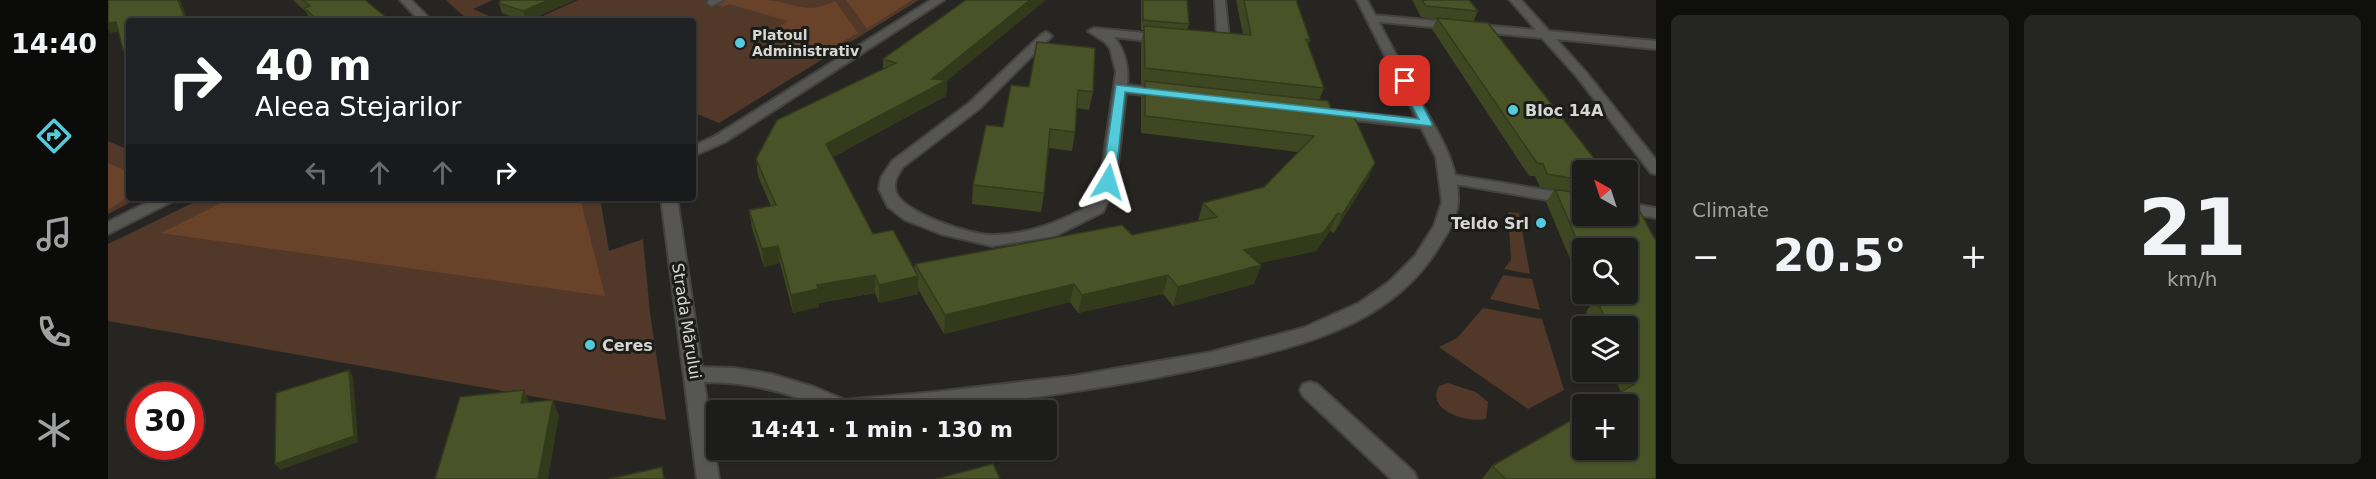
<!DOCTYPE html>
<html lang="en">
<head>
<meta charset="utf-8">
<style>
  :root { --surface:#1c1c1a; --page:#252523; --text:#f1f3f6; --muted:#a0a1a2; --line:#3a3a39; --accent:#53cbda }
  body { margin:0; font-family:"DejaVu Sans",sans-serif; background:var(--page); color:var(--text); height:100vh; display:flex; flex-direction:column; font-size:22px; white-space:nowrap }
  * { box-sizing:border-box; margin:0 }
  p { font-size:20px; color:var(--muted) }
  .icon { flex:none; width:33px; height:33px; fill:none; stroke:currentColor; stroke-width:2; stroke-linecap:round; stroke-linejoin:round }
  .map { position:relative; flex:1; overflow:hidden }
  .details { display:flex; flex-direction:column; gap:15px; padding:15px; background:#0f0f0e; width:720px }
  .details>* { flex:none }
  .hud { position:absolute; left:18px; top:18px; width:570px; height:183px; border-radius:6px; box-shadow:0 2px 4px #0004,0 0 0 2px var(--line); background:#202124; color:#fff; overflow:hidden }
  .needle { width:39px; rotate:321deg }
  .buttons { position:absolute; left:1464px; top:160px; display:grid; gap:12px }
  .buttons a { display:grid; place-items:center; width:66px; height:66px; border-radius:6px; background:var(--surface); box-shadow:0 2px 4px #0004,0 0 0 2px var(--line); font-size:30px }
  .speed { position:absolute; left:18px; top:382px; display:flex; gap:12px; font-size:30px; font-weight:700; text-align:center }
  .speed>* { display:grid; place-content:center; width:78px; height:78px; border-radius:50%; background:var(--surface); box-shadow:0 2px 4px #0004,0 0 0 2px var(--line); line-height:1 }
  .speed .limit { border:9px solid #d22; background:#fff; color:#111 }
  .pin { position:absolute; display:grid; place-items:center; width:51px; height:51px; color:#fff; margin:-26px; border-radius:12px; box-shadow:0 3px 9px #0006 }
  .me { position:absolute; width:66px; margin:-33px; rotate:7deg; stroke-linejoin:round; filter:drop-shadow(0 0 4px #0008) }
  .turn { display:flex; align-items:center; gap:21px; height:126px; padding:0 30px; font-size:27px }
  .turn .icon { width:78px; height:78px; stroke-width:2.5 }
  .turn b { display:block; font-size:42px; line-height:51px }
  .lanes { display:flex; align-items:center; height:57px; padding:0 30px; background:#0003; justify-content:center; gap:30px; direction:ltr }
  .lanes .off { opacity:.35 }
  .big { font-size:45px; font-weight:800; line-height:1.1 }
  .details .card { flex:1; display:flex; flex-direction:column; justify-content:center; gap:9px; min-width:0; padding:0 21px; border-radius:9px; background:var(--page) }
  .details .dial { align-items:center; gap:0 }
  .dial b { font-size:78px; line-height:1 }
  .heat { display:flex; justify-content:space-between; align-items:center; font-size:33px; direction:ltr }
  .details .tiles { flex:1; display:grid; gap:15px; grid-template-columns:repeat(2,1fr) }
  .trip { position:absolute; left:598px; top:400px; width:351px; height:60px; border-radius:6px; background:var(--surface); box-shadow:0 2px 4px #0004,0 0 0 2px var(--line); font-weight:800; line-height:60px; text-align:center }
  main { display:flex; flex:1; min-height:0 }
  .dock { display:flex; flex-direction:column; width:108px; justify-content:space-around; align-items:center; background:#0b0b0a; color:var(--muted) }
  .dock .icon { width:42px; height:42px }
  .dock .current { color:var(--accent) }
  .dock b { font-size:27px; color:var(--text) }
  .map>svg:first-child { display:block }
  .green { fill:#513829 }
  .forest { fill:#694329 }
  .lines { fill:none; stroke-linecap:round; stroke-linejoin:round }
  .pedestrian-casing { stroke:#43423f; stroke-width:4 }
  .minor-casing { stroke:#43423f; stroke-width:4 }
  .tertiary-casing { stroke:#43423f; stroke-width:4 }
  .secondary-casing { stroke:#43423f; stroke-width:4 }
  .pedestrian { fill:#565652; fill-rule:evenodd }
  .minor { fill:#565652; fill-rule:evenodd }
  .tertiary { fill:#565652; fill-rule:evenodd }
  .secondary { fill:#565652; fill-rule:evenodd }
  .wall { fill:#3f4722 }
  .shaded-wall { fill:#333a1b }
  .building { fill:#495327; stroke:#333a1b; stroke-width:1.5 }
  .route { fill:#53cbda; stroke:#36848e; stroke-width:1.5 }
  .poi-dot { fill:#53cbda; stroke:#1c1c18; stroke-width:2 }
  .labels { text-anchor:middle; stroke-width:6; stroke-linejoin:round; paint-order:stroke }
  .far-poi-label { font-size:14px; font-weight:bold; fill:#d6d6d4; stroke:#1c1c18; text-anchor:start }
  .poi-label { font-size:16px; font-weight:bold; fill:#d6d6d4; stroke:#1c1c18; text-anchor:start }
  .street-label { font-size:16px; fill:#d6d6d4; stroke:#1c1c18 }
</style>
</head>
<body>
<main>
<nav class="dock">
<b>14:40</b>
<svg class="icon current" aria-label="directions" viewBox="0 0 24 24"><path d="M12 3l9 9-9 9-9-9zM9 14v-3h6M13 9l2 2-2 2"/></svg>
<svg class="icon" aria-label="music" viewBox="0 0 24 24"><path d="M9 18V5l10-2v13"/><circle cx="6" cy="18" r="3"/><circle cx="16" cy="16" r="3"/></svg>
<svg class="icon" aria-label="phone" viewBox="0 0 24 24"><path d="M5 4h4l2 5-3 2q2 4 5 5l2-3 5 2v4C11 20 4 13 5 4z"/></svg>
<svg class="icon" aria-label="climate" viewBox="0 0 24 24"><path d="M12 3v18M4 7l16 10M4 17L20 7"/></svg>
</nav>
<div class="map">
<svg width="1548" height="479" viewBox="0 0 1548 479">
  <rect width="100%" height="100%" fill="#262522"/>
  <path class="green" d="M338,0H385L365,9L393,21H361Z
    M470,0H811L611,123L585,112V21H424Z
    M0,141L21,150V198H31L0,214Z
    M95,198H492L501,251L535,239L542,313L558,420L0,321V244Z
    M1400,212L1411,213L1422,274L1396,269L1403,260Z
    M1395,275L1424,279L1432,310L1382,299Z
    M1375,308L1434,319L1456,390L1420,409L1331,347L1349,338Z
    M1340,383L1368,392L1380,402L1378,419C1360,423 1317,411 1331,386Z"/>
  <path class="forest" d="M611,0C627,0 643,0 658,0C687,2 697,16 727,1L750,33L705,59L659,35L680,21L621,4L615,7L605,3Z
    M738,0H804L759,29Z
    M0,163L21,172V196L0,210Z
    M123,198H472L497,296L53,233Z"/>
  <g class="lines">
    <g class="pedestrian-casing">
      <path id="pedestrian" d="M615,0L604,6L599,3L601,0Z
        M1202,382L1209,384L1306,472L1309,479H1283L1195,396L1192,390L1195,384Z"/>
    </g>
    <g class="minor-casing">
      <path id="minor" d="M823,0H836L617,142L585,156V146L607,136Z
        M1107,0H1117L1121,38L1115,46L1100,47L1094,43L1096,40L1109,38Z
        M1402,0H1413L1441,31L1548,41V49L1448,39L1478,72L1548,160V174L1543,173L1470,78L1434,38L1264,21L1258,18L1264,15L1428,30Z
        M986,28L1057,35L1063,39L1057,43L1006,37C1017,51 1021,67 1019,85L1056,89L1063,93L1056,97L1018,93L1008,182L995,212L947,236L884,246L833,234L797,220L780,207L771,189L773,178L784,161L861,103L934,34L938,32L944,36L871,109L795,167C791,173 786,180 787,188C788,212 865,236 886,235C923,234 950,222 982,206L992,182L1008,72L1002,48L997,42L980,31Z
        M1224,110L1318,120L1325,124L1318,128L1219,117L1217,114Z
        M1340,174L1474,196V206L1335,182L1332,179Z
        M1520,203L1548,208V218L1520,213Z"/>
    </g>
    <g class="tertiary-casing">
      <path id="tertiary" d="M48,198H68L65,201L0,234V222Z"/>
    </g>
    <g class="secondary-casing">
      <path id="secondary" d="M292,0H303L324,21H312Z
        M1249,0H1259C1275,30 1291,60 1307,91C1325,125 1352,162 1350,202C1349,218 1340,232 1332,245C1312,279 1282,304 1247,322C1197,347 1140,358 1086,370C965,395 841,411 717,411L718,409C679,391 639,382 596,382L611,479H589L553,198H569L594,367L626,368L663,374L706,387L737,400L827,392L965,376L1103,352L1195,328L1251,303L1281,282L1307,256L1326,226L1334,202L1328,157Z"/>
    </g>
    <use href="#pedestrian" class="pedestrian"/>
    <use href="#minor" class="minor"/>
    <use href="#tertiary" class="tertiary"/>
    <use href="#secondary" class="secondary"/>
  </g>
  <path class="wall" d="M185,0H257L280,21H203L198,12Z
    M467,0L419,21H416L394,13L391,3Z
    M1033,0H1079L1081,24L1079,30L1135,34L1128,0H1188L1202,40L1200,44L1216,88L1211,100L1224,111L1267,163L1259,180L1226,233L1222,231L1208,251L1151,263L1153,265L1146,284L1065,306L1055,294L970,313L962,302L836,334L810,289V294L771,303L767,293L711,303V307L685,313L672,263L656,267L644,228L641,210L663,206L650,176L648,159L775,70V59L839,81L838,96L725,157L765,234L806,269L807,264L1024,235L1090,221L1095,203L1156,187L1190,152L1033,133V97L1036,85L1033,84V42L1036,30H1033Z
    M1304,0H1361L1370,11L1365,22L1474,171V216H1520L1548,479H1374L1384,466L1513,392L1504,372H1520V327H1484L1478,312L1482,306L1477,294H1520L1474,249V287L1438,202L1447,189L1458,191L1432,187L1427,176H1421L1324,29L1329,19L1313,17Z
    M903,85L985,92L981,110L969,108L967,132L964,151L941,148L936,193L933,212L864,204L865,185L895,127Z"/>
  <path class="shaded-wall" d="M70,0H72L80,21H78Z
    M441,0H467L418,21L415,11Z
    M922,0H938L839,81L838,96L719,160L718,144L824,79Z
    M8,22L14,31L2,33L0,30V23Z
    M21,49V60L15,50Z
    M1267,163L1259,180L1226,233L1234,215Z
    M1230,213L1222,231L1208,251L1130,268L1136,250Z
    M670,246L672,263L656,267L654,249Z
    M1153,265L1146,284L1065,306L1070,287Z
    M767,275V293L711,303V307L685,313L683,295L709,285Z
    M1060,275L1055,294L970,313L974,295Z
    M810,276V294L771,303V285Z
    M966,284L962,302L836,334L837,315Z
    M241,370L245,376L250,442L172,470L167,464Z
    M416,390L423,406L413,403Z
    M445,400L451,416L440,479H430Z"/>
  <path class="building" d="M0,0H70L78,21H21V49L15,50L8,22L0,23Z
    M195,0H257L279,18L276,19L278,21H211L196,8L202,6Z
    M393,0H441L415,11L391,3Z
    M858,0H922L824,79L839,80L718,144L765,234L785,230L810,276L771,285L767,275L709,285L710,289L683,295L670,246L654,249L641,210L668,205L648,159L669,120L788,63L775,59Z
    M1035,0H1079L1081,24L1035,20Z
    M1136,0H1188L1202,40L1198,39L1216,88L1037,68L1036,26L1143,35Z
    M1314,0H1361L1370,11L1318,6Z
    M1329,18L1380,23L1496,171H1474V180L1439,174L1435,164L1429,163Z
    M929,42L987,48L985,92L970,90L967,132L942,129L936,193L865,185L878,125L895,127L903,85L921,87Z
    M1037,81L1220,101L1224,111L1245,114L1267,163L1234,215L1230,213L1215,233L1136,250L1153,265L1070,287L1060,275L974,295L966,284L837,315L807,264L1014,225L1024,235L1109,217L1095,203L1156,187L1206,136L1037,116Z
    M1447,189L1474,194V216H1520V200L1526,201L1548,241V479H1398L1384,466L1474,414V450H1520V405H1490L1527,384L1520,368V327H1501L1488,298L1496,300L1493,294H1520V249H1474V252Z
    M241,370L246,436L167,464L168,393Z
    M416,390L413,403L445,400L430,479H327L352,397Z
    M885,464L892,479H828Z
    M554,467L556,479H501Z"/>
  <path class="route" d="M1297,78L1302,81L1324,124L1323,126L1017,92L1007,182L1000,185L994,182L1008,85L1311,119L1291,81Z"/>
  <g class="poi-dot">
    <circle cx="632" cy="43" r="6"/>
    <circle cx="1405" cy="110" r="6"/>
    <circle cx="1433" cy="223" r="6"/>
    <circle cx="482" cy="345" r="6"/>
  </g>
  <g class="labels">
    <g class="far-poi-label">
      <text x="644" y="40">Platoul<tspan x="644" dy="16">Administrativ</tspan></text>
    </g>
    <g class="poi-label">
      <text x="1417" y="116">Bloc 14A</text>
      <text x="1421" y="229" text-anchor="end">Teldo Srl</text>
      <text x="494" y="351">Ceres</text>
    </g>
    <g class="street-label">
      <text transform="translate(579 321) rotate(81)" y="6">Strada Mărului</text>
    </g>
  </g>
</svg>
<div class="buttons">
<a><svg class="needle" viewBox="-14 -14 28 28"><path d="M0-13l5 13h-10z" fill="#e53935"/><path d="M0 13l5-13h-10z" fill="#a0a1a2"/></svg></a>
<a><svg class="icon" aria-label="search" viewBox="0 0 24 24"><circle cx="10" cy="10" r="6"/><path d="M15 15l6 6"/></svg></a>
<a><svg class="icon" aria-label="layers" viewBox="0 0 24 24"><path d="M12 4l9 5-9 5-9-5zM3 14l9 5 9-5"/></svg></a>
<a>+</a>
</div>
<div class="speed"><div class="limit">30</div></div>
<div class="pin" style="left:1297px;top:81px;background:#d93025"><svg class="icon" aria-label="arrive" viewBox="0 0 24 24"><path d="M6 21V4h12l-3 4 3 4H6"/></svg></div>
<svg class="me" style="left:1000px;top:182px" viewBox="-20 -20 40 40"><path d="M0-17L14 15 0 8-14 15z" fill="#53cbda" stroke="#fff" stroke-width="4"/></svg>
<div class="trip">14:41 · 1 min · 130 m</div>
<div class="hud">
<div class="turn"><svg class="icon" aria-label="right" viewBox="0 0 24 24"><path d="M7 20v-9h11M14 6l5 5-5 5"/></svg><div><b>40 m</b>Aleea Stejarilor</div></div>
<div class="lanes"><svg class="icon off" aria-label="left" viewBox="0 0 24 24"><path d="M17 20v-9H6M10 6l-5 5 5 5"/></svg><svg class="icon off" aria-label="ahead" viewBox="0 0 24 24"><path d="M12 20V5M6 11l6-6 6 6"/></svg><svg class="icon off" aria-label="ahead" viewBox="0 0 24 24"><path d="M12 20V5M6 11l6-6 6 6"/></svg><svg class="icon" aria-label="right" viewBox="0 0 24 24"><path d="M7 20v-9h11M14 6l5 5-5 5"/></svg></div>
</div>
</div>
<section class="details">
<div class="tiles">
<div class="card"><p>Climate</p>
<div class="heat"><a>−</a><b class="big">20.5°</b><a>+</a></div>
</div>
<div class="card dial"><b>21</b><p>km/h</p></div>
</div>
</section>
</main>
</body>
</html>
